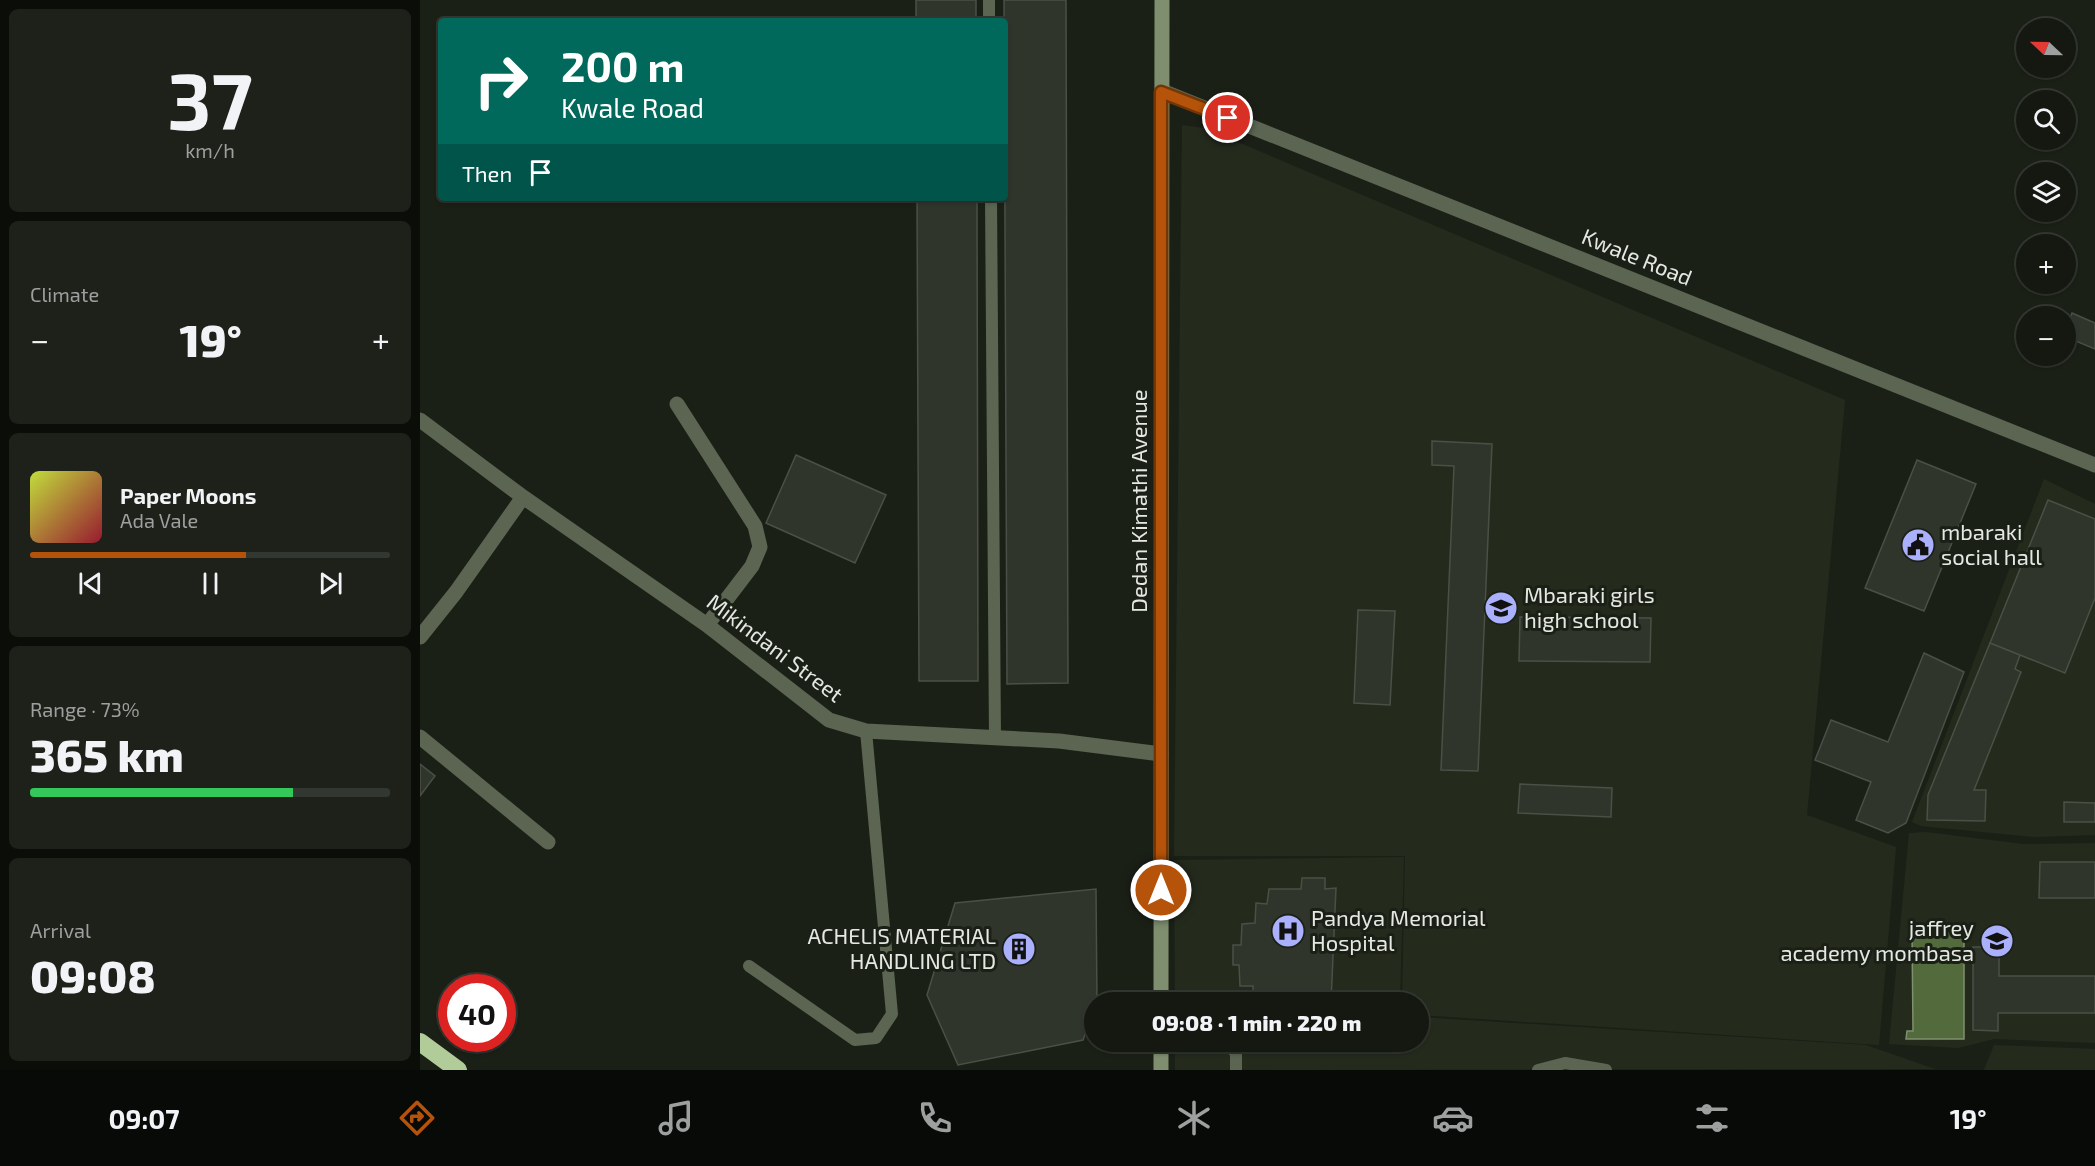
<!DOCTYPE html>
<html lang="en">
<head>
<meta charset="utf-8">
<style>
  :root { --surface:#141811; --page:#1d211a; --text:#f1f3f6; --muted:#9da09f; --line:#333731; --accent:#b45309 }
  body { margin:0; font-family:"Exo 2",sans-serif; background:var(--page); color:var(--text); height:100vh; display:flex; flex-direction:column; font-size:22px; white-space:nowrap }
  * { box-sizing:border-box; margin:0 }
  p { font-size:20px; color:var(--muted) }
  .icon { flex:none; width:33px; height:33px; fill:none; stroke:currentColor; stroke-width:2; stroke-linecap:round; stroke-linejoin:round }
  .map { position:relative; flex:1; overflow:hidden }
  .drawer { display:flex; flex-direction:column; gap:9px; padding:9px; background:#0b0d09; width:420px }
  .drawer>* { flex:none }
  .guide { position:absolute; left:18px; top:18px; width:570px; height:183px; border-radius:6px; box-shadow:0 2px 4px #0004,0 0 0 2px var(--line); background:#00695c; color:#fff; overflow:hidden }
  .needle { width:39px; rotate:292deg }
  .fabs { position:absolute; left:1596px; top:18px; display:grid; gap:12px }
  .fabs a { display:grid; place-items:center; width:60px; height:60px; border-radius:50%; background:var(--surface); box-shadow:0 2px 4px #0004,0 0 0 2px var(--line); font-size:30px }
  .speed { position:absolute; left:18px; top:974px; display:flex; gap:12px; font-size:30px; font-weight:700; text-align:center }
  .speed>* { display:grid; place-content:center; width:78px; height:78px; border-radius:50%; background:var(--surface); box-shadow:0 2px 4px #0004,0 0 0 2px var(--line); line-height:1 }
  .speed .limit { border:9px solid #d22; background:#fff; color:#111 }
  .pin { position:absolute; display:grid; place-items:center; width:51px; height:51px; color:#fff; margin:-26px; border:3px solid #fff; border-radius:50%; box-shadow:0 2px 6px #0007 }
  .me { position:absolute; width:66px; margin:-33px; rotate:0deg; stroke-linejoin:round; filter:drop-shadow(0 0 4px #0008) }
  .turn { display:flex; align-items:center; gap:21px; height:126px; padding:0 24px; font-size:27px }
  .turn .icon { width:78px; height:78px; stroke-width:2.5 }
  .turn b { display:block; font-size:42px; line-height:51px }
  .then { display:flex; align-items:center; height:57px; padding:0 24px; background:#0003; gap:12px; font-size:22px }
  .big { font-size:45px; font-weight:800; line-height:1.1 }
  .drawer .tile { flex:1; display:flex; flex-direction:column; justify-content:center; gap:9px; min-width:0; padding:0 21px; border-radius:9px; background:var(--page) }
  .drawer .dial { align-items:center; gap:0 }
  .dial b { font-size:78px; line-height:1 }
  .song { display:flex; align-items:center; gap:18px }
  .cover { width:72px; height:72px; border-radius:9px; background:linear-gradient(135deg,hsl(70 70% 55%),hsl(350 70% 35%)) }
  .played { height:6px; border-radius:3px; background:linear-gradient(90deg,var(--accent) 60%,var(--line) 60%) }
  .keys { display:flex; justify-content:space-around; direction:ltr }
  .heat { display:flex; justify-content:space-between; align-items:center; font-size:33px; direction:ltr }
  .charge { height:9px; border-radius:4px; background:linear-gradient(90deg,#34c759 73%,var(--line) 0) }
  .trip { position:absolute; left:664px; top:992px; width:345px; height:60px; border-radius:30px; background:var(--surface); box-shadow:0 2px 4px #0004,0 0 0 2px var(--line); font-weight:800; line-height:60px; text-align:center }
  .dock { display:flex; height:96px; justify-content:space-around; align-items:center; background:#080a07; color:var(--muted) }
  .dock .icon { width:42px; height:42px }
  .dock .selected { color:var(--accent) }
  .dock b { font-size:27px; color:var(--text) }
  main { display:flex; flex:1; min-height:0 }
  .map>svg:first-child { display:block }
  .built { fill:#242b1d }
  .water { fill:#536a3d; stroke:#7f906e; stroke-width:1.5 }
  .building { fill:#30352c; stroke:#4a5046; stroke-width:1.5 }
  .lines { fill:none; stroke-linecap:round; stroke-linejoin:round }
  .lane { stroke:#5b6552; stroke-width:12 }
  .street { stroke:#5b6552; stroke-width:15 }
  .secondary { stroke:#7e8e6f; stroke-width:15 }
  .highway { stroke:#b1cb99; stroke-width:18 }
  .route-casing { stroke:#753606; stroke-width:15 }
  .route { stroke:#b45309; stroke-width:10 }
  .labels { text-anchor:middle; stroke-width:6; stroke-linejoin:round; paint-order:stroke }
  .street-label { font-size:22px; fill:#e5e8e2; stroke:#1b2017 }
  .poi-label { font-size:22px; fill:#e5e8e2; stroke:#1b2017; text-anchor:start }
</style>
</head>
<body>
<main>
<section class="drawer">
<div class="tile dial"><b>37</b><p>km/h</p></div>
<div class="tile"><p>Climate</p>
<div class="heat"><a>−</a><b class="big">19°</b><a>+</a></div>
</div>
<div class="tile">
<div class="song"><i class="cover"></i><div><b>Paper Moons</b><p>Ada Vale</p></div></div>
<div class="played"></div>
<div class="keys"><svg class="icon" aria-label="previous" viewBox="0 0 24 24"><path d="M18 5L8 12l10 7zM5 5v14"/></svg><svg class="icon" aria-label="pause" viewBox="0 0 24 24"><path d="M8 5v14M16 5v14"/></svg><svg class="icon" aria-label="next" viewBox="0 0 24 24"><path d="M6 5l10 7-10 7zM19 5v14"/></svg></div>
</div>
<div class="tile"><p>Range · 73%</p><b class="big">365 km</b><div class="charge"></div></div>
<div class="tile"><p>Arrival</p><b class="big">09:08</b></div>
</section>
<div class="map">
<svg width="1675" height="1070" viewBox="0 0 1675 1070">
  <rect width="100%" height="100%" fill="#1b2017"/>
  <path class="built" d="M762,125L785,128L1425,400L1387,815L1476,847L1459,1045L999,1015V1002H982L985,856H754Z
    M1624,479L1675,504V835L1613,837L1501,826L1492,822Z
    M1506,832L1603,844L1675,843V1043L1574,1039L1538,1048L1469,1044L1489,833Z
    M984,857L980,1002H755L754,860Z
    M999,1017L1446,1045L1515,1069L755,1070V1041H999Z
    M1574,1045L1675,1049V1070H1564Z"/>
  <path class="water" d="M1492,933H1544V1039H1486L1487,1031H1493Z"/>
  <path class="building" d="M496,0H556V21H496Z
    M584,0H646L648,683L587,684Z
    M497,198H557L558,681H499Z
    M1652,313L1675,323V349L1646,337V328Z
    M1012,441L1072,444L1058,771L1021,770L1034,466L1012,465Z
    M376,455L466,495L435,563L346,523Z
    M1497,460L1556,484L1504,611L1445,588Z
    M1628,500L1675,519V598L1645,673L1570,643Z
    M938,610L975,611L970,705L934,703Z
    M1100,617L1231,618L1230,662L1099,661Z
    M1570,643L1600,655L1595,669L1601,672L1554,790H1566L1565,821L1507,820L1508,795Z
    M1504,653L1544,672L1486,823L1468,833L1436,820L1451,782L1395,760L1411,720L1468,742Z
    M0,764L15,776L0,796Z
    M1100,784L1192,788L1191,817L1098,813Z
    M1644,802L1675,803V822H1644Z
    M1620,862H1675V898H1619Z
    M882,878H905V889L916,888L911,1002H833V986H820L819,965H813V945H821L822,924L835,923L836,903L847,904L849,889H881Z
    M676,889L677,1002L663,1040L538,1065L507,995L535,903Z
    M1553,947H1579V976H1675V1013H1578V1031L1553,1030Z"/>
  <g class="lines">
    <path class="lane" d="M569,0V21
      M571,198L575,739
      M329,966L435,1040L456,1038L472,1014L446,731
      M798,1041L807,1044L816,1053V1070
      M1118,1070L1145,1063L1186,1070"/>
    <path class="street" d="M742,91L1675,465
      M257,404L335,526L340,547L332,566L287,625
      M0,420L103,497L287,625L409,720L446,731L639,741L741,754
      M0,637L36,592L103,497
      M0,737L128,842"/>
    <path class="secondary" d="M741,1002L742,0
      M741,1070V1041"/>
    <path class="highway" d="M0,1042L38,1070"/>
  </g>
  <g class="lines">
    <g class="route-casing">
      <path id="route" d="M741,890V92L808,118"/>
    </g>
    <use href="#route" class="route"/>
  </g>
  <defs>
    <g id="civic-disc" transform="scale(1.725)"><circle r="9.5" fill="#aab0fb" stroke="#1b2017"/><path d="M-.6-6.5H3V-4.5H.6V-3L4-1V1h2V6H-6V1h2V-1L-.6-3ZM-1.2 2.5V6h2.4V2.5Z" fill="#111"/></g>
    <g id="school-disc" transform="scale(1.725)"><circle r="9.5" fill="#aab0fb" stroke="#1b2017"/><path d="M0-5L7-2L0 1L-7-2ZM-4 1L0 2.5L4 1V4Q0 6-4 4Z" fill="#111"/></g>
    <g id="hospital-disc" transform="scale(1.725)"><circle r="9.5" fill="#aab0fb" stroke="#1b2017"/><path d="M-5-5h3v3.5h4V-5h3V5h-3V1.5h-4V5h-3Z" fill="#111"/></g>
    <g id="building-disc" transform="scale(1.725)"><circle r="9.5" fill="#aab0fb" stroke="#1b2017"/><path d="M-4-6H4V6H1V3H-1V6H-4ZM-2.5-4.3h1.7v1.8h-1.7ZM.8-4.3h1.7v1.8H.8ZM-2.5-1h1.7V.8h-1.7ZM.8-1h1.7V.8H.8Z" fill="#111"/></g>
  </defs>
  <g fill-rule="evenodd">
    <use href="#civic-disc" x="1498" y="545"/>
    <use href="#school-disc" x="1081" y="608"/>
    <use href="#hospital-disc" x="868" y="931"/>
    <use href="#school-disc" x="1577" y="941"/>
    <use href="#building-disc" x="599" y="949"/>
  </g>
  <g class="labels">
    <g class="street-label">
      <text transform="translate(1217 257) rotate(22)" y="8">Kwale Road</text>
      <text transform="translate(719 501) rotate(-90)" y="8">Dedan Kimathi Avenue</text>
      <text transform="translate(355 648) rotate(37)" y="8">Mikindani Street</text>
    </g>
    <g class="poi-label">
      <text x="1521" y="540">mbaraki<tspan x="1521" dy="25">social hall</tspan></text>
      <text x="1104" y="603">Mbaraki girls<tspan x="1104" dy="25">high school</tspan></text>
      <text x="891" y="926">Pandya Memorial<tspan x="891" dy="25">Hospital</tspan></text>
      <text x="1554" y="936" text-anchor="end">jaffrey<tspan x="1554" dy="25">academy mombasa</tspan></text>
      <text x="576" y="944" text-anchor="end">ACHELIS MATERIAL<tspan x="576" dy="25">HANDLING LTD</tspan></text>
    </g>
  </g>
</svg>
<div class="fabs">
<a><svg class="needle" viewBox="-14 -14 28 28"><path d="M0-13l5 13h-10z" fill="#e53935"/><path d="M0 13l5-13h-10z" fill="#9da09f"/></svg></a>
<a><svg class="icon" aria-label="search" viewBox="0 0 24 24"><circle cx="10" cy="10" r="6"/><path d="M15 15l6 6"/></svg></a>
<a><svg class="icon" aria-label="layers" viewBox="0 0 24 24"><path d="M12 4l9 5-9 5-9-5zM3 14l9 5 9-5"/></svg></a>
<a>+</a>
<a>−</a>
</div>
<div class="speed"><div class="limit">40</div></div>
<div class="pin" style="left:808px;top:118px;background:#d93025"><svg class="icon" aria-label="arrive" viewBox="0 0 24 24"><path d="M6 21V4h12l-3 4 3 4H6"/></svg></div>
<svg class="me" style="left:741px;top:890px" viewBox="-20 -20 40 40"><circle r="17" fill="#b45309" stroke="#fff" stroke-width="3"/><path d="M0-11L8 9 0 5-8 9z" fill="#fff"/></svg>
<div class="trip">09:08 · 1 min · 220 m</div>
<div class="guide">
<div class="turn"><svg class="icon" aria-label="right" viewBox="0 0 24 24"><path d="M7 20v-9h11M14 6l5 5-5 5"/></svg><div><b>200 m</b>Kwale Road</div></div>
<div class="then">Then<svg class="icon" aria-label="arrive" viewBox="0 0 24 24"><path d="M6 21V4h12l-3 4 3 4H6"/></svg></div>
</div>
</div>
</main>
<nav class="dock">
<b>09:07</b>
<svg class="icon selected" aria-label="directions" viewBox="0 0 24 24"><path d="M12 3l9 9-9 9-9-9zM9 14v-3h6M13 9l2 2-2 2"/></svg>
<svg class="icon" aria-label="music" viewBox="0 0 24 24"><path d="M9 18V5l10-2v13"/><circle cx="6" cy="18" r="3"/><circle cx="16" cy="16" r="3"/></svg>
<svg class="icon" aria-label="phone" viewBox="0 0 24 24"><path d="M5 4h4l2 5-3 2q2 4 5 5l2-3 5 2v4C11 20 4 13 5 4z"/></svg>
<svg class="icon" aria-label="climate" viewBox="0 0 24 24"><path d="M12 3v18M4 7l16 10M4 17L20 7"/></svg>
<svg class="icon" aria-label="car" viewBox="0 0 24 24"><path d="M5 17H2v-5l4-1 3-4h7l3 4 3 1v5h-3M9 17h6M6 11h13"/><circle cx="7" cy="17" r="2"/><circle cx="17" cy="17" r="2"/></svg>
<svg class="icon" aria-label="filters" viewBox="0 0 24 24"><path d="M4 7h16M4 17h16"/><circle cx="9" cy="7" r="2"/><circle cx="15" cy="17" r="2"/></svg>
<b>19°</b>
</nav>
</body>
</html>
